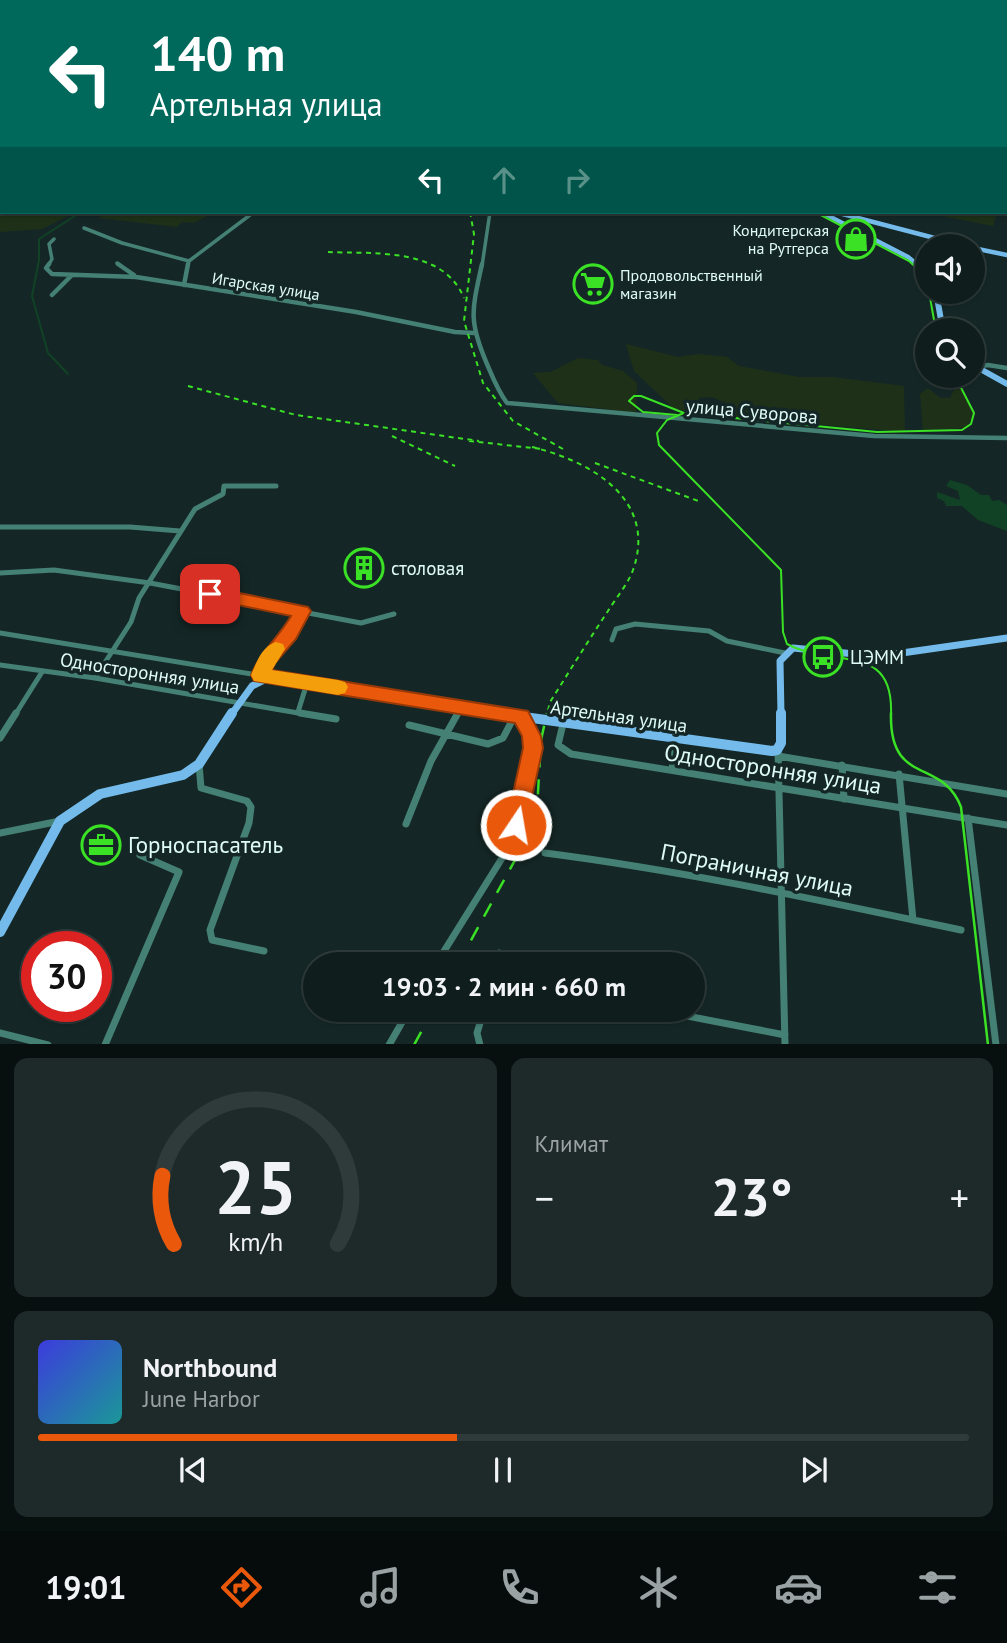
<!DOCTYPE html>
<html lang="ru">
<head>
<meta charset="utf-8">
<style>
  :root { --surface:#0f1d1c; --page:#1d2a29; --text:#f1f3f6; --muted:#9ba2a3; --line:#2f3b3b; --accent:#ea580c }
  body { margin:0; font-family:"PT Sans",sans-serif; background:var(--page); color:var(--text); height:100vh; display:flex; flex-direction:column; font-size:26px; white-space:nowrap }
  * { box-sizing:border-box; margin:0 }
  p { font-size:23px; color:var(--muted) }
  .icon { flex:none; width:38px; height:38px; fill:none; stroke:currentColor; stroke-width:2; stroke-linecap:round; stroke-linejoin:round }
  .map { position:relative; height:1044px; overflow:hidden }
  .panel { display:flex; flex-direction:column; gap:14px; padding:14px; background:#08100f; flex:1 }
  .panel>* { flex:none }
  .banner { position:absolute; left:0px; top:0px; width:1008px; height:214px; box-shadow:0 2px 5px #0004,0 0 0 2px var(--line); background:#00695c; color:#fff; overflow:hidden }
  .controls { position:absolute; left:915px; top:234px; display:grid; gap:14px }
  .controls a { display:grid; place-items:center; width:70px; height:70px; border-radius:50%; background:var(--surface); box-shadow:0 2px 5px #0004,0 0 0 2px var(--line); font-size:35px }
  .speed { position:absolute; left:21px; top:931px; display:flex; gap:14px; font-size:35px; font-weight:700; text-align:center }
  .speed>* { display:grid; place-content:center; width:91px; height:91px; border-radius:50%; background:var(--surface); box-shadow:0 2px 5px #0004,0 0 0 2px var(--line); line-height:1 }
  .speed .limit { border:10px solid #d22; background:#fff; color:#111 }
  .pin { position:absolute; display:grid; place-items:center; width:60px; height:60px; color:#fff; margin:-30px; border-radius:14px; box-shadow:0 4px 10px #0006 }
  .me { position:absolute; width:77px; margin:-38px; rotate:12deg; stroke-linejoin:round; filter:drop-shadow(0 0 5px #0008) }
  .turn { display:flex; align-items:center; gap:24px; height:147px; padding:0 35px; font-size:32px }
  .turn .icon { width:91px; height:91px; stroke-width:2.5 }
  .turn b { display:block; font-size:49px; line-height:60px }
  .lanes { display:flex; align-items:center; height:66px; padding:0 35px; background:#0003; justify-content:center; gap:35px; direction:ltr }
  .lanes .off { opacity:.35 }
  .big { font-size:52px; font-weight:700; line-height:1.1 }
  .panel .tile { flex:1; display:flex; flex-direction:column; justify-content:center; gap:10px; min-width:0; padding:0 24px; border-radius:14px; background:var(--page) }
  .panel .dial { align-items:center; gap:0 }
  .dial svg { height:182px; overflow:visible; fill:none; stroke:var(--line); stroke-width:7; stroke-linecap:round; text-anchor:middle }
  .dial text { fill:var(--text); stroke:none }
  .song { display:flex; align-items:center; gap:21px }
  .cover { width:84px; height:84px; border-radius:10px; background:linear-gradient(135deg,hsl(240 70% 55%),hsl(180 70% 35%)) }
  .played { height:7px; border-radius:4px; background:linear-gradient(90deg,var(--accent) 45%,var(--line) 45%) }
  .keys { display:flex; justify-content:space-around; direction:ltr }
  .heat { display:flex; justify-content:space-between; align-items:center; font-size:38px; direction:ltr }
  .panel .tiles { flex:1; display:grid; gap:14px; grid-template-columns:1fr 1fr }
  .tile:last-child { grid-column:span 2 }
  .trip { position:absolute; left:303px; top:952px; width:402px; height:70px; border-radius:35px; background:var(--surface); box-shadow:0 2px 5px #0004,0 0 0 2px var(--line); font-weight:700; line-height:70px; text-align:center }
  .tabs { display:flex; height:112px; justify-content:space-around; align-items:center; background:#060c0b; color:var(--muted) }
  .tabs .icon { width:49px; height:49px }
  .tabs .current { color:var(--accent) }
  .tabs b { font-size:32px; color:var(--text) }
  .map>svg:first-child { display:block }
  .green { fill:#1e3118 }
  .water { fill:#124226 }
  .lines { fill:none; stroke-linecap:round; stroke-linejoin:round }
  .stream { stroke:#124226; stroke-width:2 }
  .minor-far4 { stroke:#458075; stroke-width:2.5 }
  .minor-far3 { stroke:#458075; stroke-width:3.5 }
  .minor-far2 { stroke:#458075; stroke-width:4.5 }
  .minor-far1 { stroke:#458075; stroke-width:5 }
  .minor { stroke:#458075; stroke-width:7 }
  .major-far4 { stroke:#74bbec; stroke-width:3.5 }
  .major-far3 { stroke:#74bbec; stroke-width:4.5 }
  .major-far2 { stroke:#74bbec; stroke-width:6 }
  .major-far1 { stroke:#74bbec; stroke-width:7 }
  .major { stroke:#74bbec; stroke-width:10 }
  .tram-far1 { stroke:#3ae124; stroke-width:2 }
  .tram { stroke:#3ae124; stroke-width:2.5 }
  .rail-far1 { stroke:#3ae124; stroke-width:2; stroke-dasharray:5 4.5; stroke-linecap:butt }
  .rail { stroke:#3ae124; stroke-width:2.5; stroke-dasharray:15 12; stroke-linecap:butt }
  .route { fill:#ea580c; stroke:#983908; stroke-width:2 }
  .slow { fill:#f59e0b }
  .labels { text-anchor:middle; stroke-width:7; stroke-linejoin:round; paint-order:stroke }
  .far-poi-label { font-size:16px; fill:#dffbf8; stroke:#142726; text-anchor:end }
  .far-street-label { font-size:16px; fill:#dffbf8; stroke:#142726 }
  .street-label { font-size:19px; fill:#dffbf8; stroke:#142726 }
  .poi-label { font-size:19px; fill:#dffbf8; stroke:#142726; text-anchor:start }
  .near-street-label { font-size:23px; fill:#dffbf8; stroke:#142726 }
  .near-poi-label { font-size:23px; fill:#dffbf8; stroke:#142726; text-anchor:start }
</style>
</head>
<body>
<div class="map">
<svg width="1007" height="1045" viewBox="0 0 1007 1045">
  <rect width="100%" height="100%" fill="#142726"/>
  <path class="green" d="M0,107L2,212H76L42,229L0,232Z
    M104,212H215L194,223L182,222L177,227L99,218Z
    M934,212H997L993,226L933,214Z
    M626,344L678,357L699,354L727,357L739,366L799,377H833L904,386L905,432L732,417L730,405L712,397L699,398V414L673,408L634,371Z
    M578,358L598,360L602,365L623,371L637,383L636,413L558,403L533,373L551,372Z
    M961,387L974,413L967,428L923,430L920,394L928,388L940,398H950L955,388Z"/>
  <path class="water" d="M950,480L967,485L981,495H989L992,501L999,500L1007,505V531L978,520L962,506H946L944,501L937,498V492L960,500L958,491L946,486Z"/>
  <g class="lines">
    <path class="stream" d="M68,374L48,353L32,296L39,260V239L81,212"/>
    <path class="minor-far4" d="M478,0L496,2
      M498,0L533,2
      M154,2L157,0
      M361,2L363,0
      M372,2L375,0"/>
    <path class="minor-far3" d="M84,228L122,243L189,261
      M117,263L121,266
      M48,266L52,259L49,244L54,239
      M188,266L189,261L254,212
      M482,266L490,212"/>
    <path class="minor-far2" d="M49,264L46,268L52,274L136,277L356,312L455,332L474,333
      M118,264L134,275
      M482,264C472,310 468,320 487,364C493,378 498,391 507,403L874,436L1007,438
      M184,285L188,264
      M52,295L72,275
      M976,367L988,365L1007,368"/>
    <path class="minor-far1" d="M0,527H130L180,531
      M0,573L54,570L150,583L361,623L394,614
      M0,633L270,677
      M612,640L616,629L635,624L709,631L727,641L785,653
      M0,665L95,678L310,715
      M261,675L267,659L289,635L302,611
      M95,678L131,622L139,598L195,509L223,494L224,486H276
      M298,712L307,683
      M15,715L42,672
      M457,715L461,707"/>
    <path class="minor" d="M300,713L336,719
      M563,724L558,745L571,754L1007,825
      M409,725L488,744L503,738L515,715
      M0,738L16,713
      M778,750L785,1045
      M778,756L1007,794
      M199,764L201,788L247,801L251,807L249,823L210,930L212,940L264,951
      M842,765L844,799
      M672,770L675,740
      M899,774L913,920
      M968,818L996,1045
      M406,824L431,761L458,713
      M0,833L60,821
      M545,853C685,871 823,901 961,930
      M436,964L504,855L516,825L533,748L532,736L522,717
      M496,964L499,953L529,964
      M656,1010L785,1035
      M0,1033L48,1045
      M105,1045L179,872L140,855
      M389,1045L409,1010
      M480,1045L477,1033L484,1010"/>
    <path class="major-far4" d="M188,0L207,2
      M210,0L228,2
      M493,2L495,0"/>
    <path class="major-far3" d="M821,212L908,257L919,266
      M835,212L969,247
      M973,248L1007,255"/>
    <path class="major-far2" d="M917,264L928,273
      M936,292L943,331
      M973,365L1007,384"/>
    <path class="major-far1" d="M231,715L252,686L270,677L506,715
      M781,715L780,661L793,648L855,654H895L1007,638"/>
    <path class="major" d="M495,713L772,751L777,750L781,743V713
      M0,932L60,821L100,794L183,775L199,764L232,713"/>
    <path class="tram-far1" d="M202,0L220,2
      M815,212L909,261L921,272L928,285
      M929,292L936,331
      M677,415L643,412L629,401L634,396H641L684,413
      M891,715C894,641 834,669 787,644L783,632L781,570L659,445L657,433L667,420L684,413L877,432L962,430L971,424L974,413L955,376"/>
    <path class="tram" d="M891,713C889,787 942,757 961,807L988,1045"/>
    <path class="rail-far1" d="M470,212L474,234L464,321L483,383L513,421L563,449
      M328,252C374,254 443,247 464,298
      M188,386L296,415L479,441
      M392,436L455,466
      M469,441L542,449
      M532,447C590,461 658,499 633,570C628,584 616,598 608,611C588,641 569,672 550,702L547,715
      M595,463L701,502"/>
    <path class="rail" d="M458,964L521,849L537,810L541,740L547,713
      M414,1045L433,1010"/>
  </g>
  <path class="route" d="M210,587L308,607L311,611L296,639L275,663L272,670L528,711L541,736L543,748L524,832L516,835L509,832L506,825L523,748L522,736L515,723L254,681L251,675C261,651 278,638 291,616L204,598L201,594L204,589Z"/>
  <path class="slow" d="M276,642L283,644L285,649L272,670L338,680L345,682L348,687L345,693L338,695L254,681L251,675C257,662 261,647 276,642Z"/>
  <defs>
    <g id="shop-ring" transform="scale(2.0125)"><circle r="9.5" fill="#142726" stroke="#3ae124" stroke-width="1.5"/><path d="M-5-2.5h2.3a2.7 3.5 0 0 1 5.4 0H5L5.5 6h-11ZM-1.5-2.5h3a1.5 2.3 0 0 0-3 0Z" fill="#3ae124"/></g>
    <g id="supermarket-ring" transform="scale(2.0125)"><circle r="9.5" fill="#142726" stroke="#3ae124" stroke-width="1.5"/><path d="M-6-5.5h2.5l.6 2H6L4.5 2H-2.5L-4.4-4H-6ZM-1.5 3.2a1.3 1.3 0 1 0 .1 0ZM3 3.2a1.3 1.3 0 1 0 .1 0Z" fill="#3ae124"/></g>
    <g id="building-ring" transform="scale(2.0125)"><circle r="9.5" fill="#142726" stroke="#3ae124" stroke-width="1.5"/><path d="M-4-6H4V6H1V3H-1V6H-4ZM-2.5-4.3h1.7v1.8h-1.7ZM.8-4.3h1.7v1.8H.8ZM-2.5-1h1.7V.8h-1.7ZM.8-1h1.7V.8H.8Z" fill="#3ae124"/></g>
    <g id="bus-ring" transform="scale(2.0125)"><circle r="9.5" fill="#142726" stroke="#3ae124" stroke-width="1.5"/><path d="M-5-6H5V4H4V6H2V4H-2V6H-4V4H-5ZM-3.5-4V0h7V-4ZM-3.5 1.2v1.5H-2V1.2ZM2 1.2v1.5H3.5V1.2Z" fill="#3ae124"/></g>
    <g id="office-ring" transform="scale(2.0125)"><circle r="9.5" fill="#142726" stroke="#3ae124" stroke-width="1.5"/><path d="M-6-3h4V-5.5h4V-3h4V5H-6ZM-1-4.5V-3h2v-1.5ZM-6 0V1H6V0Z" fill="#3ae124"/></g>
  </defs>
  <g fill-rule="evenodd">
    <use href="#shop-ring" x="856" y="239"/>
    <use href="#supermarket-ring" x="593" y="284"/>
    <use href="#building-ring" x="364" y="568"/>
    <use href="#bus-ring" x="823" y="657"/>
    <use href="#office-ring" x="101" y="845"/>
  </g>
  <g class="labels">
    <g class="far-poi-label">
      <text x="829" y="236">Кондитерская<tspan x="829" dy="18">на Рутгерса</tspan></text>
      <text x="620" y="281" text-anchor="start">Продовольственный<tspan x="620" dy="18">магазин</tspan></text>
    </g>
    <g class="far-street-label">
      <text transform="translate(266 286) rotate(9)" y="6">Игарская улица</text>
    </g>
    <g class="street-label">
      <text transform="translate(752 411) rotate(5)" y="7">улица Суворова</text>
      <text transform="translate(150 673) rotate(9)" y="7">Односторонняя улица</text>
      <text transform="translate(619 716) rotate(8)" y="7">Артельная улица</text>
    </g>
    <g class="poi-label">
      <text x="391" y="575">столовая</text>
      <text x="850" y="664">ЦЭММ</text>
    </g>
    <g class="near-street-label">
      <text transform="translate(773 769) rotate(9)" y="8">Односторонняя улица</text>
      <text transform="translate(757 870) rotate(11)" y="8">Пограничная улица</text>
    </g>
    <g class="near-poi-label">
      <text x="128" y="853">Горноспасатель</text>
    </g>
  </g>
</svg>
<div class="controls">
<a><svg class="icon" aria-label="sound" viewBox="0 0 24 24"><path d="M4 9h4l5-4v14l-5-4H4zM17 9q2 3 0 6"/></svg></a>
<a><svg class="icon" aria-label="search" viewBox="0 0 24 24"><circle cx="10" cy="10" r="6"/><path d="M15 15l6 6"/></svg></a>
</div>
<div class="speed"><div class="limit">30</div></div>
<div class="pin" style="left:210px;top:594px;background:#d93025"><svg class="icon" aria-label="arrive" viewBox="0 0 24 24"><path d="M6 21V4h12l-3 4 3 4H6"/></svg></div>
<svg class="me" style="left:516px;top:825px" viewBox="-20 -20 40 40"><circle r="17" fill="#ea580c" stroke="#fff" stroke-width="3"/><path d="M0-11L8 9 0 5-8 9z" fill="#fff"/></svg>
<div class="trip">19:03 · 2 мин · 660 m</div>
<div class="banner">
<div class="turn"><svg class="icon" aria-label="left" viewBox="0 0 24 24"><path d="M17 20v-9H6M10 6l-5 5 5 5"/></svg><div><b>140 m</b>Артельная улица</div></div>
<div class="lanes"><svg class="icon" aria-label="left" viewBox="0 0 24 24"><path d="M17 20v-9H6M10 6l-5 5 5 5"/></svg><svg class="icon off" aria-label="ahead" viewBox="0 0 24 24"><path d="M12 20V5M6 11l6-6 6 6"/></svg><svg class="icon off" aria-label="right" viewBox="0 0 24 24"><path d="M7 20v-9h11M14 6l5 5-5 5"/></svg></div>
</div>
</div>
<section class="panel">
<div class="tiles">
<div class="tile dial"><svg viewBox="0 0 100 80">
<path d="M14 69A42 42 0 1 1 86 69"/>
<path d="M14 69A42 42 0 0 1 9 39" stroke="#ea580c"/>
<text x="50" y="56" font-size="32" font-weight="700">25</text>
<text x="50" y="72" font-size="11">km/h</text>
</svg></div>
<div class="tile"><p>Климат</p>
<div class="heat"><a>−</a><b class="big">23°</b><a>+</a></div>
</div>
<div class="tile">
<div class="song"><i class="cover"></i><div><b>Northbound</b><p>June Harbor</p></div></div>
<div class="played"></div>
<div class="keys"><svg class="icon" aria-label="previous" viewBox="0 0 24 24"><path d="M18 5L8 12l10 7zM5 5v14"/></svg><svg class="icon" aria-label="pause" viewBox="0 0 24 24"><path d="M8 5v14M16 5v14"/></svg><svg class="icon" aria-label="next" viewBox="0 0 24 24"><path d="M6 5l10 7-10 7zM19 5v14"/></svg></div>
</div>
</div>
</section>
<nav class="tabs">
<b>19:01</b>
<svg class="icon current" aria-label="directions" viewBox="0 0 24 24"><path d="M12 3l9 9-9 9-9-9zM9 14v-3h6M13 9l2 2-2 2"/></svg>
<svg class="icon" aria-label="music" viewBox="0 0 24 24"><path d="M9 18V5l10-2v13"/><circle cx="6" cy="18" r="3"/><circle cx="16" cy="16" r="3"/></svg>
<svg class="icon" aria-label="phone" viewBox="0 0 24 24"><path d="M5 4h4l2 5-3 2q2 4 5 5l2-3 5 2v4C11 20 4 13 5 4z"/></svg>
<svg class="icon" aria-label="climate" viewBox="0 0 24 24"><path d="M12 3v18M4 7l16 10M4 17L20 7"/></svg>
<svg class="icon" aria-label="car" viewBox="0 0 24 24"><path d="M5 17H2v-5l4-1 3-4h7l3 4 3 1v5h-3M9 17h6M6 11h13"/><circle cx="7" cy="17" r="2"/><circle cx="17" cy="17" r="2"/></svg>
<svg class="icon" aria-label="filters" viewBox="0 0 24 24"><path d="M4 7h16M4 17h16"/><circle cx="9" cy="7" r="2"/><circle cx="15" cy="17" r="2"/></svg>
</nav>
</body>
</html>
